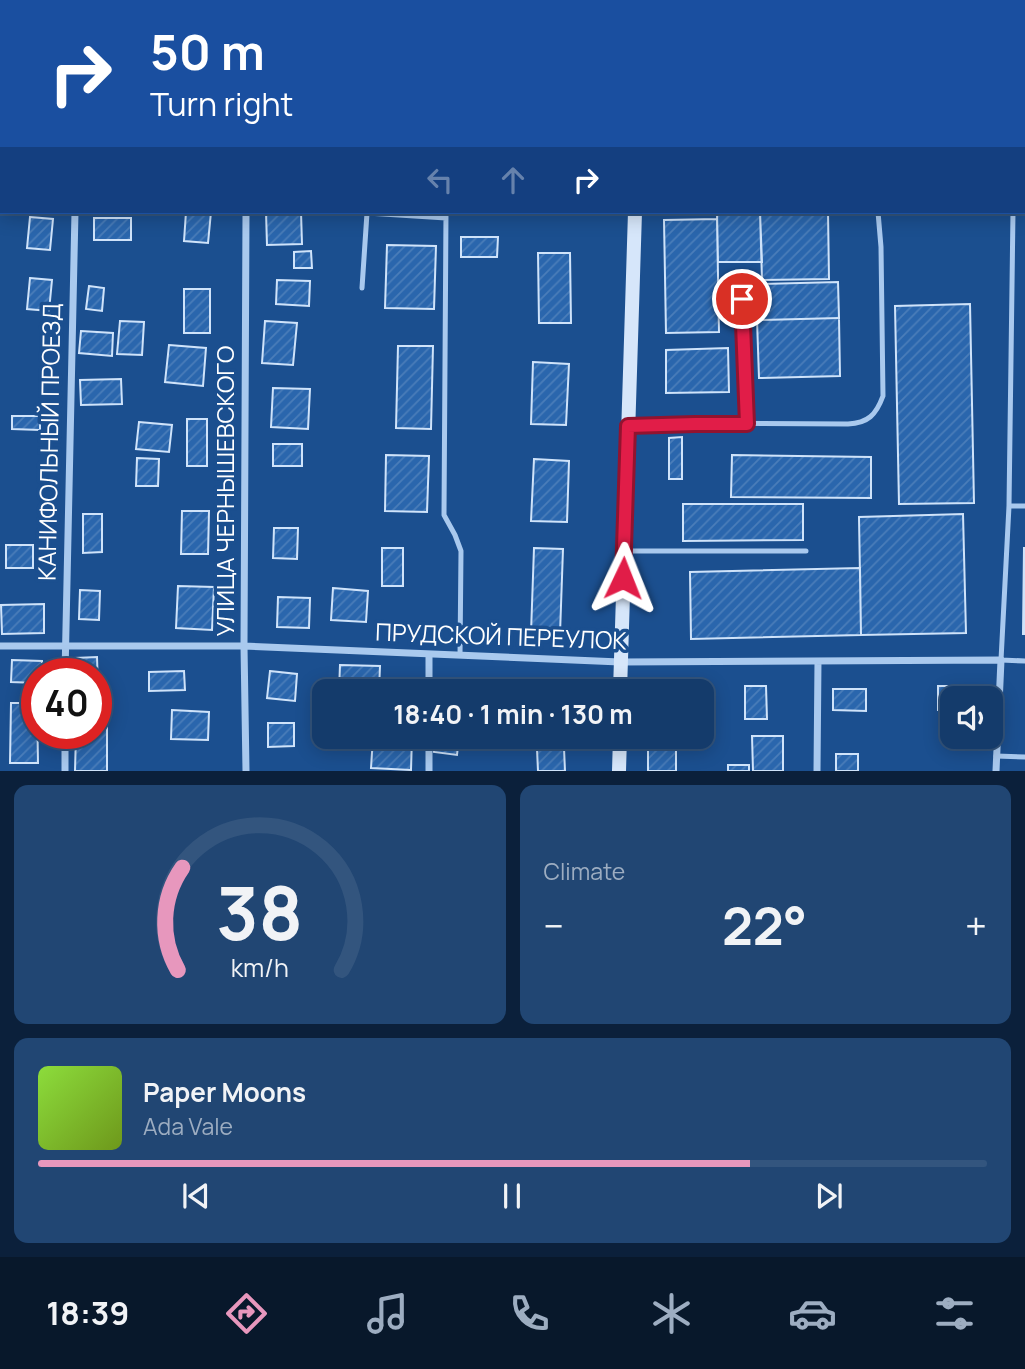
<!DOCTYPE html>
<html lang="en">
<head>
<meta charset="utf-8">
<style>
  :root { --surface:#143b6b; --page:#214673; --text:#f1f3f6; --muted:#9dadc1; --line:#33557e; --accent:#e797bd }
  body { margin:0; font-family:Manrope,sans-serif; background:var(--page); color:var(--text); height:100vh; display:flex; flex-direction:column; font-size:26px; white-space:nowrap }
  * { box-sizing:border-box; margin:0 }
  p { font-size:23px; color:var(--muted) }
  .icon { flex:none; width:38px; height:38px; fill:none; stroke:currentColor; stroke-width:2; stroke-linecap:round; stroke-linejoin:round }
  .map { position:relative; height:771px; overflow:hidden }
  .details { display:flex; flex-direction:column; gap:14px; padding:14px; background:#0b203b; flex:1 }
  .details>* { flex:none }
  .hud { position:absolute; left:0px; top:0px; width:1026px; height:214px; box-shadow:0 4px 18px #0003,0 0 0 2px var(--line); background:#1a4fa0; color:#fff; overflow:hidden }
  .controls { position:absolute; left:940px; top:686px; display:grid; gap:14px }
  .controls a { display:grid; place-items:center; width:63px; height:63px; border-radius:14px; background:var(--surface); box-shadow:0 4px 18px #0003,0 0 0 2px var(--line); font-size:35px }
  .speed { position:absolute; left:21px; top:658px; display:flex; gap:14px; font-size:35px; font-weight:700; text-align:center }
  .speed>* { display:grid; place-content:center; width:91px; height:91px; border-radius:50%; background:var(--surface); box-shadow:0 4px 18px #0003,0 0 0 2px var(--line); line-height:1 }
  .speed .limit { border:10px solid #d22; background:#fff; color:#111 }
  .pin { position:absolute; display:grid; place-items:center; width:60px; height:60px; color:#fff; margin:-30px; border:4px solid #fff; border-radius:50%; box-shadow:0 2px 7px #0007 }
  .me { position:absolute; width:77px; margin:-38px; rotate:2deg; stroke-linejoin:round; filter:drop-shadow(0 0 5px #0008) }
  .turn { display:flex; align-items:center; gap:24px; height:147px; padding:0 35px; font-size:32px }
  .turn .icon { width:91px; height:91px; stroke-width:2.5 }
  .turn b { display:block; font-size:49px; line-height:60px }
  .lanes { display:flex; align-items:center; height:66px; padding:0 35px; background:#0003; justify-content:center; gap:35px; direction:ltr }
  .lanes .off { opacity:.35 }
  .big { font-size:52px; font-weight:700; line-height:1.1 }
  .details .widget { flex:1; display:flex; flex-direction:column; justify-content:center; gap:10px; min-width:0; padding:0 24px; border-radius:14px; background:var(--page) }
  .details .dial { align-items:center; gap:0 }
  .dial svg { height:182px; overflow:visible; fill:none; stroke:var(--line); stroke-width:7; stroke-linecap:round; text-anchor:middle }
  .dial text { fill:var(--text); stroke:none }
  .song { display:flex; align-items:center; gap:21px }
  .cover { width:84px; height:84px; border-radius:10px; background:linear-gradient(135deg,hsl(90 70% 55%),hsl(80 70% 35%)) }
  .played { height:7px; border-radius:4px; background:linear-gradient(90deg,var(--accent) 75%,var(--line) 75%) }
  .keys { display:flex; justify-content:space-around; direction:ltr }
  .heat { display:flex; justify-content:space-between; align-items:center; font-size:38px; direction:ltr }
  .details .tiles { flex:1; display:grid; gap:14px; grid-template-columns:1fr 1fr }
  .widget:last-child { grid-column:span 2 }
  .trip { position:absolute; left:312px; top:679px; width:402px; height:70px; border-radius:14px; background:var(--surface); box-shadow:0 4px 18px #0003,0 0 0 2px var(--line); font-weight:700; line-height:70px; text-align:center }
  .tabs { display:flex; height:112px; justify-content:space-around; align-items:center; background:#08182b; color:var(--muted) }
  .tabs .icon { width:49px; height:49px }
  .tabs .current { color:var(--accent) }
  .tabs b { font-size:32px; color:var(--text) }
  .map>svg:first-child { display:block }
  .building { fill:url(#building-hatch); stroke:#cfe3fa; stroke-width:2 }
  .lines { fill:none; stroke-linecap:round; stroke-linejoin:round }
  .lane { stroke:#a9c9ee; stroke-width:5 }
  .street { stroke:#a9c9ee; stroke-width:7 }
  .secondary { stroke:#d6e6fa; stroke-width:14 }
  .route-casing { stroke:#92132f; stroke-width:18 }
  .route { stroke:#e11d48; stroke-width:12 }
  .labels { text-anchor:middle; stroke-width:7; stroke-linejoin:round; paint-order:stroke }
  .street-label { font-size:24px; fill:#fff; stroke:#1b4f8f }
</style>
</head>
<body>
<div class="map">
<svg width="1025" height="771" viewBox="0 0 1025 771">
  <defs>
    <pattern id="building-hatch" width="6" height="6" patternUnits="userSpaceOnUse" patternTransform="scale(1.75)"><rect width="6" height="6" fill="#2a66ad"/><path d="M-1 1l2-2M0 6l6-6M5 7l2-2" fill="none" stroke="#4a7db9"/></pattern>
  </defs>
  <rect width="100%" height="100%" fill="#1b4f8f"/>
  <path class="building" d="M732,0H791L790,2H732Z
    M817,0H982V2H817Z
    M186,212H211L208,243L184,241Z
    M266,212H301L302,244L267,245Z
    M717,212H760L762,262H718Z
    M760,212H828L829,279L762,280Z
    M30,217L53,219L50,250L27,248Z
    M94,218H131V240H94Z
    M717,219L719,332L666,333L664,220Z
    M461,237H498L497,257H461Z
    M387,245L436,246L434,309L385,308Z
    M311,251L312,268H294V252Z
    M538,253H570L571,323H539Z
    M30,278L52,280L49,311L27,309Z
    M277,280L310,281L309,306L276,304Z
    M838,282L839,318L757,320V284Z
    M89,286L104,288L102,311L86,309Z
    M184,289H210V333H184Z
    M970,304L974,503L899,504L895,306Z
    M839,318L840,376L759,378L757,320Z
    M120,321L144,322L142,355L117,354Z
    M265,321L297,323L293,365L262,363Z
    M81,331L113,333L112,356L79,353Z
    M169,345L206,348L203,386L165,382Z
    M398,346H433L431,429L396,428Z
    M728,348L729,392L666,393V350Z
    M533,362L569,364L566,425L531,424Z
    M121,379L122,404L81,405L80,380Z
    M273,388L310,389L308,429L271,427Z
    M12,416H40V430L12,429Z
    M187,419H207V466H187Z
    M139,422L172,425L169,452L136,449Z
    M682,437V479H669V438Z
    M273,444H302V466H273Z
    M386,455L429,456L427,512L385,511Z
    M732,455L871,457V498L731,497Z
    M137,458L159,459L158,486H136Z
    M534,459L569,461L567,522L531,521Z
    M683,504H803V540L683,541Z
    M182,511H209L208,554H181Z
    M83,514H102V552L83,553Z
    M963,514L966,633L861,635L859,517Z
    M274,528H298L297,559L273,558Z
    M6,545H33V568H6Z
    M382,548H403V586H382Z
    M534,548L563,549L560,634L531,633Z
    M1024,548H1025V634H1023Z
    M860,568L861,635L691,639L690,572Z
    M178,586L214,587L212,630L176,628Z
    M333,588L368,591L366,622L331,620Z
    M80,590L100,591L99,620L79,619Z
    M278,597L310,598L309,628L277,627Z
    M44,604V633L2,634L1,605Z
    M97,657L98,687L96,688V674H76L75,658Z
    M12,660L42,661V674H37V683L11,682Z
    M340,665L380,666L379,691H339Z
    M184,671L185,690L149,691V672Z
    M270,671L297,674L295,701L267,698Z
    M745,686H766L767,719H745Z
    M938,686H954L952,710H938Z
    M833,689H866V711L833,710Z
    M11,703H37L38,763H10Z
    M172,710L209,712L208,740L171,739Z
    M268,723H294V746L268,747Z
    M96,724H107V771H75L76,733H96Z
    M752,736H783V771H753Z
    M373,737H412L411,770L371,768Z
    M435,737H459L457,755L434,752Z
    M564,748L565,771H538L537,749Z
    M648,749H676V771H648Z
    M836,754H858V771H836Z
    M728,765H749V771H728Z"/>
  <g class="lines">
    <path class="lane" d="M150,0L231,2
      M584,0L639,1
      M1013,0V2
      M1024,77H1025
      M446,212L444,515L455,535L461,551L460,655
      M1013,212L1009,506L1001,660L1025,661
      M741,274L747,424
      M362,288L367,213L446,218
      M631,426L695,423L848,424C868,423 876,415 883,396L881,247L878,212
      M1009,506H1025
      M627,551H806
      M996,756L1025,757"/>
    <path class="street" d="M80,2V0
      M248,2V0
      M0,646H244L620,662L1001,660L996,771
      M429,655V691
      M65,674L75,212
      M65,733V771
      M429,737V771
      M246,771L244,646L246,212
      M817,771L818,661"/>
    <path class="secondary" d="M642,2V0
      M620,691L635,212
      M619,771L620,737"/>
  </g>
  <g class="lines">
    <g class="route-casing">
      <path id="route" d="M623,578L628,426L695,424H747L742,299"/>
    </g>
    <use href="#route" class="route"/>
  </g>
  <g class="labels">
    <g class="street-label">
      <text transform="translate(50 442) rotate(-89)" y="8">КАНИФОЛЬНЫЙ ПРОЕЗД</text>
      <text transform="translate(226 491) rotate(-90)" y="8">УЛИЦА ЧЕРНЫШЕВСКОГО</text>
      <text transform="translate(501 637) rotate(2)" y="8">ПРУДСКОЙ ПЕРЕУЛОК</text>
    </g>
  </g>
</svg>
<div class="controls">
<a><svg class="icon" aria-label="sound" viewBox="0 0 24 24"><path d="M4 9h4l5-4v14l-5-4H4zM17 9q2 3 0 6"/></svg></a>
</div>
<div class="speed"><div class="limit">40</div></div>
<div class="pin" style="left:742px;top:299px;background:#d93025"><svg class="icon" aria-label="arrive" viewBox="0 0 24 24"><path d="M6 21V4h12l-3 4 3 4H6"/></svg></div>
<svg class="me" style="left:623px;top:578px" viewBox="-20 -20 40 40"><path d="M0-17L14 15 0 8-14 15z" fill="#e11d48" stroke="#fff" stroke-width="4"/></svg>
<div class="trip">18:40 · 1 min · 130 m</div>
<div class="hud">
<div class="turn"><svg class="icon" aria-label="right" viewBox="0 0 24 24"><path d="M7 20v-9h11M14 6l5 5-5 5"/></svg><div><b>50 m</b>Turn right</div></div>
<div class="lanes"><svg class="icon off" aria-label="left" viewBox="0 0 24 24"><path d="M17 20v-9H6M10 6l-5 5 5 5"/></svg><svg class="icon off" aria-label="ahead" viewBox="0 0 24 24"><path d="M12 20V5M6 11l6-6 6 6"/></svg><svg class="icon" aria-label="right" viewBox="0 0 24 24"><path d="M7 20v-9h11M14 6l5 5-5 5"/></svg></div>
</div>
</div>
<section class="details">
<div class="tiles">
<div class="widget dial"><svg viewBox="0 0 100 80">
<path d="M14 69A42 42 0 1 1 86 69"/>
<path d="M14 69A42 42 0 0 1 16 24" stroke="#e797bd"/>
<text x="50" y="56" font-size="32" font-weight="700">38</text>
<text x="50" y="72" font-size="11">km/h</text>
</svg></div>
<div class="widget"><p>Climate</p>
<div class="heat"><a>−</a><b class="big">22°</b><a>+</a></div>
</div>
<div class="widget">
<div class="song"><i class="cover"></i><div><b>Paper Moons</b><p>Ada Vale</p></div></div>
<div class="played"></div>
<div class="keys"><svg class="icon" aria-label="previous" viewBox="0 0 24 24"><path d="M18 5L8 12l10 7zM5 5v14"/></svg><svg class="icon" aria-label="pause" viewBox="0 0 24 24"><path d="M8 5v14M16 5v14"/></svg><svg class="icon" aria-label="next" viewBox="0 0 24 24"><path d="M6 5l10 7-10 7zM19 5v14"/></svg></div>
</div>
</div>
</section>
<nav class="tabs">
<b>18:39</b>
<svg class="icon current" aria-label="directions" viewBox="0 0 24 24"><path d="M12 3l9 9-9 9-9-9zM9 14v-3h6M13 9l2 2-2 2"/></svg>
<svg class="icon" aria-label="music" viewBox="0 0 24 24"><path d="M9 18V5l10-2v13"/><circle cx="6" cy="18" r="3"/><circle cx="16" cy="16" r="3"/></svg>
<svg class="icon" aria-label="phone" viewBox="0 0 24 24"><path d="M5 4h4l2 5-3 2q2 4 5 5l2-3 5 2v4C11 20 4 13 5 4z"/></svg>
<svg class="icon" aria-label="climate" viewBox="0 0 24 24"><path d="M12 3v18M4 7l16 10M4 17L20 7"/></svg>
<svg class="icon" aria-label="car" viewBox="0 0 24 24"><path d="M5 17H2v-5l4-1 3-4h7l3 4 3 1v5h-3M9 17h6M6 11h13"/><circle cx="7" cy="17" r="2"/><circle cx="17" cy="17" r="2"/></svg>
<svg class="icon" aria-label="filters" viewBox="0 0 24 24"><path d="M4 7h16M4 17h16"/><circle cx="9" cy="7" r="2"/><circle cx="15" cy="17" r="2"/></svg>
</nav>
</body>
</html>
